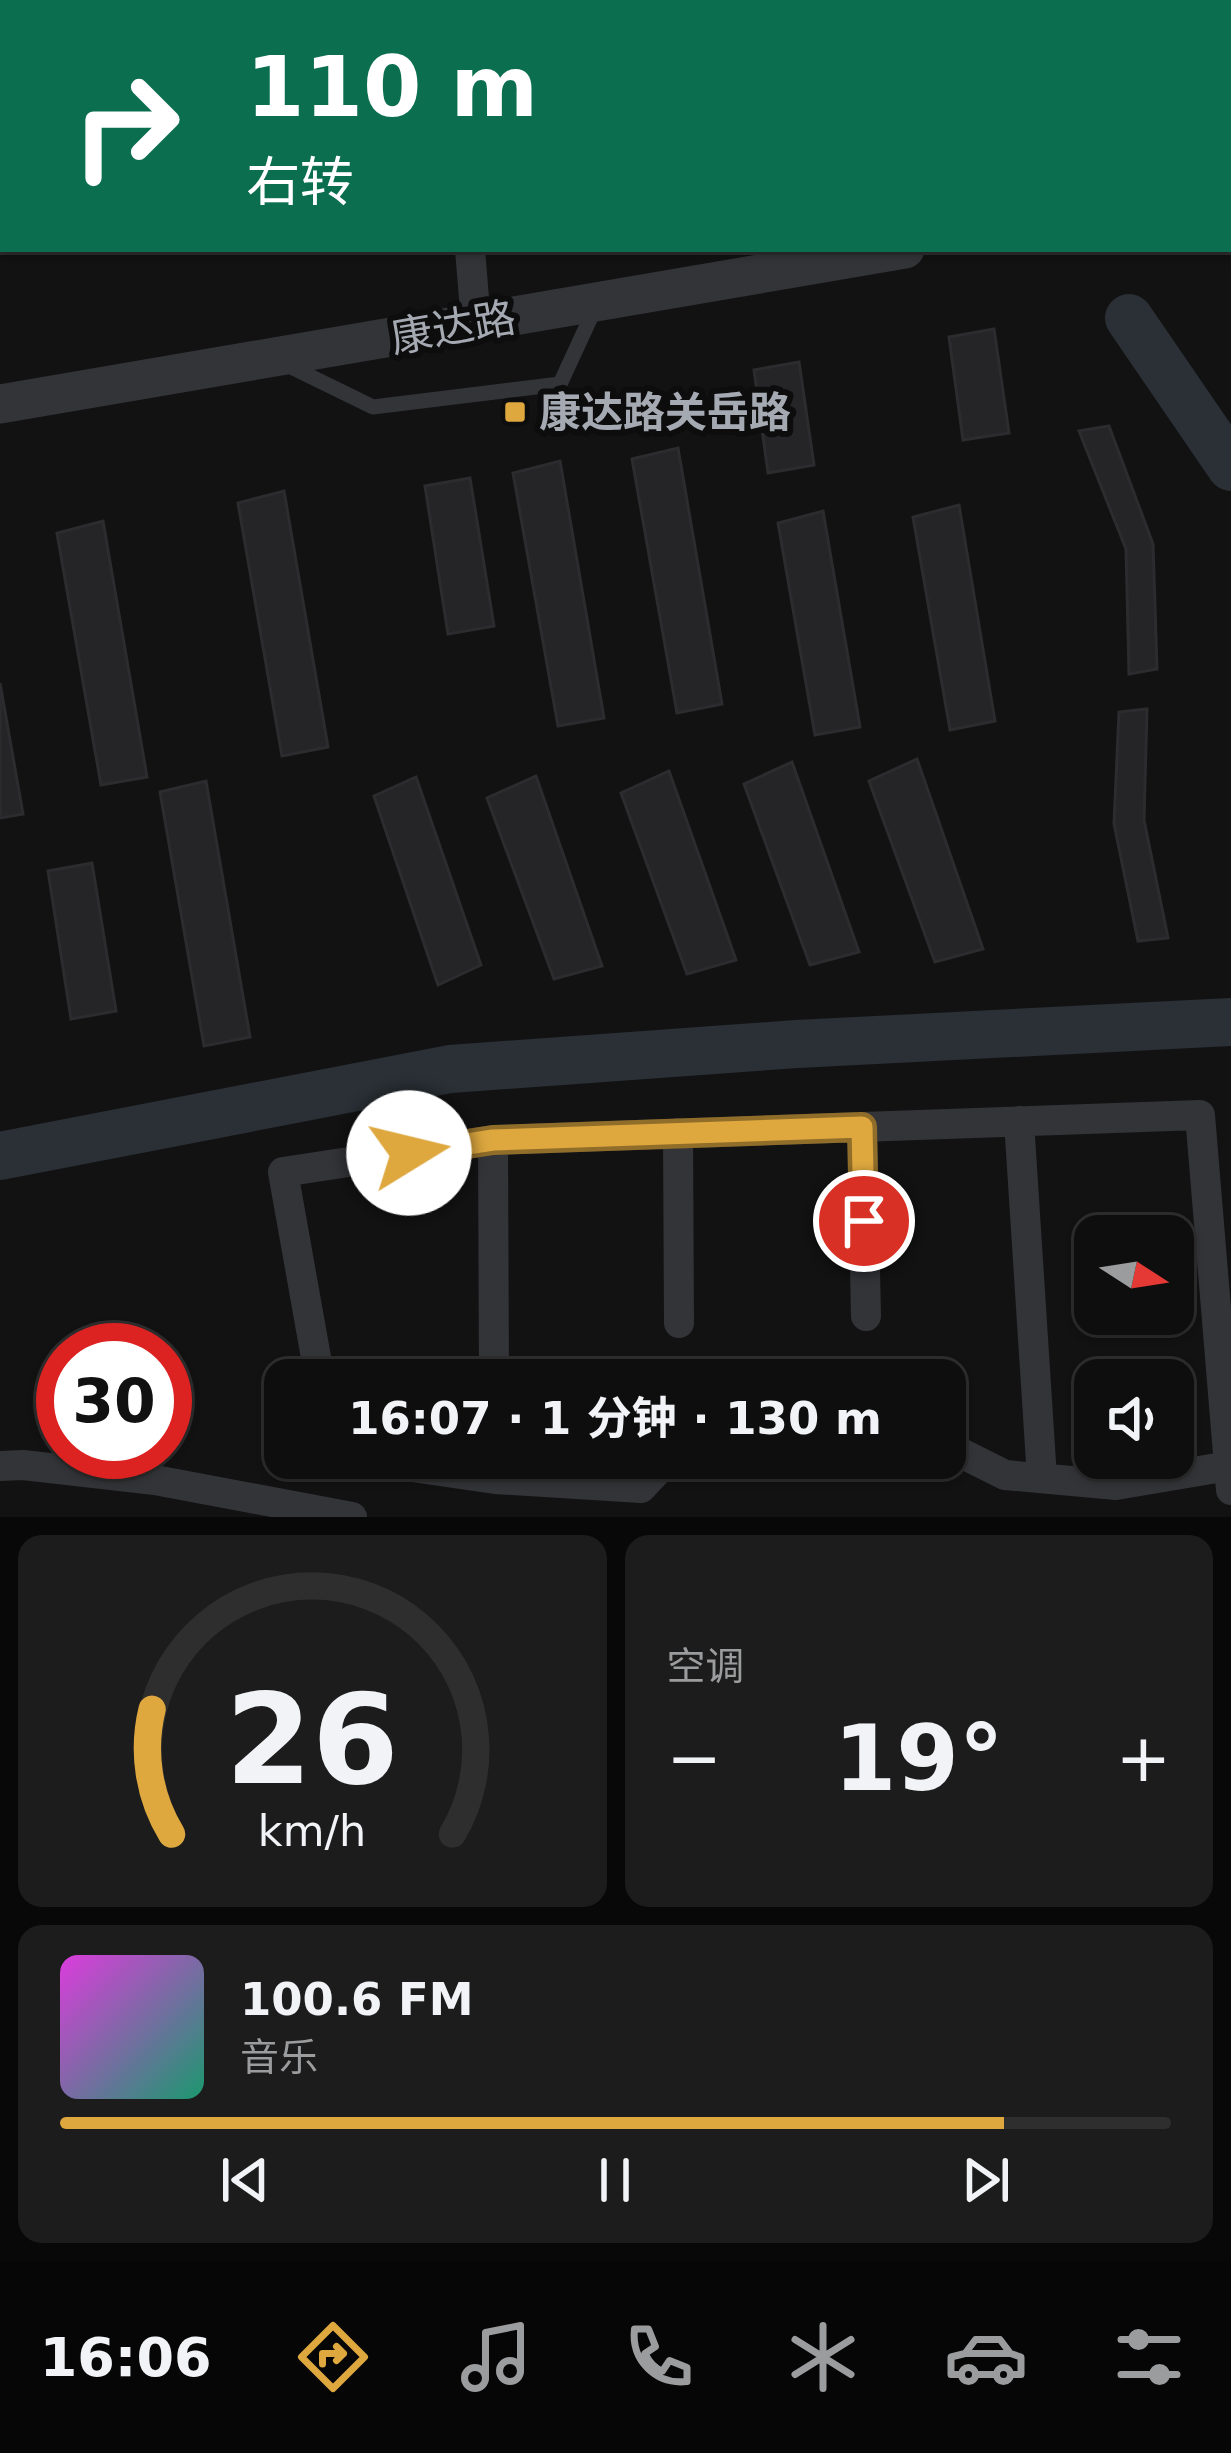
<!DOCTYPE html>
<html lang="zh">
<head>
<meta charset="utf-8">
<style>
  :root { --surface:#0e0e0e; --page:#1c1c1c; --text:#f1f3f6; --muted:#9b9c9e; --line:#2e2e2e; --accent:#dea83f }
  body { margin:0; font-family:"DejaVu Sans","Noto Sans SC",sans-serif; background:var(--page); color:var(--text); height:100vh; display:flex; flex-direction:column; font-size:45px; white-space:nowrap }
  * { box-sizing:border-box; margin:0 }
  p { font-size:39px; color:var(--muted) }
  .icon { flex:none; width:66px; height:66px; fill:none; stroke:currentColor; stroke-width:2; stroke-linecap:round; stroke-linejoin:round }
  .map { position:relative; height:1517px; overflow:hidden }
  .sheet { display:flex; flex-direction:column; gap:18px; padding:18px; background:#080808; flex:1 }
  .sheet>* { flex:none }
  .hud { position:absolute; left:0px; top:0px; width:1233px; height:252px; box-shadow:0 3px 9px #0004,0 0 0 3px var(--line); background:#0b6e4f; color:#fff; overflow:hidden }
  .needle { width:78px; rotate:102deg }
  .fabs { position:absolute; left:1074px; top:1215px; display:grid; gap:24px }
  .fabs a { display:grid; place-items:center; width:120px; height:120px; border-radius:24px; background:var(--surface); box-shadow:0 3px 9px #0004,0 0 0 3px var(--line); font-size:60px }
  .speed { position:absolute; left:36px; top:1323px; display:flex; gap:24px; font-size:60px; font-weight:700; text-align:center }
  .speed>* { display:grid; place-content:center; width:156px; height:156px; border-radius:50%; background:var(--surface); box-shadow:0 3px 9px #0004,0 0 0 3px var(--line); line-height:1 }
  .speed .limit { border:18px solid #d22; background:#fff; color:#111 }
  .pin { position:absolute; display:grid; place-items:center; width:102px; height:102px; color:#fff; margin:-51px; border:6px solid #fff; border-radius:50%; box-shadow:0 3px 12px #0007 }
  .me { position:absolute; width:132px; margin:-66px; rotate:81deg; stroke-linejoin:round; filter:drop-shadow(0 0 9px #0008) }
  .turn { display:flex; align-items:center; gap:42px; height:252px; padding:0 48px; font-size:54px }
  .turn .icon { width:156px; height:156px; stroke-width:2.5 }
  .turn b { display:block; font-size:84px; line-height:102px }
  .big { font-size:90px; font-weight:700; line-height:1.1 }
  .sheet .widget { flex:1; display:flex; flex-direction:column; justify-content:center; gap:18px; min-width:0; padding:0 42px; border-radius:24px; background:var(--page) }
  .sheet .dial { align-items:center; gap:0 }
  .dial svg { height:312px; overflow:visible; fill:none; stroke:var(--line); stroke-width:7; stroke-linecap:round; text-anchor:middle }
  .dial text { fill:var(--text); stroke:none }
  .song { display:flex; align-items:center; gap:36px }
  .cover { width:144px; height:144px; border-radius:18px; background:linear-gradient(135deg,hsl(300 70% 55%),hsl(160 70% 35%)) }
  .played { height:12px; border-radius:6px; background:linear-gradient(90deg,var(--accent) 85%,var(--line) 85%) }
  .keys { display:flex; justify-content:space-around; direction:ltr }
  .heat { display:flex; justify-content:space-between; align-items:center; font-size:66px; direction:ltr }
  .sheet .tiles { flex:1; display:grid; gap:18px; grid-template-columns:1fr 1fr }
  .widget:last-child { grid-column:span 2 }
  .trip { position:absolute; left:264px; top:1359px; width:702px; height:120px; border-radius:24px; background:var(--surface); box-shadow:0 3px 9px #0004,0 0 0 3px var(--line); font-weight:700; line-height:120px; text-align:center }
  .tab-bar { display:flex; height:192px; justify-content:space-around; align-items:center; background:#060606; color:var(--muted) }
  .tab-bar .icon { width:84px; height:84px }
  .tab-bar .selected { color:var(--accent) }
  .tab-bar b { font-size:54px; color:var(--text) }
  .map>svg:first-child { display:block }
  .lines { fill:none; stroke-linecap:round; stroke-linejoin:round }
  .river { stroke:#2a3036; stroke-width:48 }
  .building { fill:#252527; stroke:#2c2c2f; stroke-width:3 }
  .service { stroke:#333438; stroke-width:15 }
  .minor { stroke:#333438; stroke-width:30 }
  .tertiary { stroke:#333438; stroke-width:39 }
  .route-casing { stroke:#906d29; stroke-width:30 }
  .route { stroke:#dea83f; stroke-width:21 }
  .poi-dot { fill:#dea83f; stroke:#0d0d0e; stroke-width:4.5 }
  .labels { text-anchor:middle; stroke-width:12; stroke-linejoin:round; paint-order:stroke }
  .street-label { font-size:42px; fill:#a5a9b2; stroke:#0d0d0e }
  .poi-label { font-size:42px; font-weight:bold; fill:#a5a9b2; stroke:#0d0d0e; text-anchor:start }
</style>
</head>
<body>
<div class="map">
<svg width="1231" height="1517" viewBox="0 0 1231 1517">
  <rect width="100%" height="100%" fill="#121213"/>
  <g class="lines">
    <path class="river" d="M1129,318L1231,467
      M0,1156L450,1069L797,1044L1231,1022"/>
  </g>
  <path class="building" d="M994,329L1009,433L963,440L949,337Z
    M799,362L814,465L768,473L754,370Z
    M1109,426L1153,544L1157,669L1129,674L1126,549L1079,431Z
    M678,448L722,704L677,713L632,459Z
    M560,461L604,718L558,726L513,473Z
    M470,478L494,626L448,634L425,486Z
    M284,491L328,747L282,756L238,503Z
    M959,505L995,721L950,730L913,517Z
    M823,511L860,727L815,735L778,523Z
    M103,521L147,777L101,785L57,533Z
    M0,683L23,814L0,818Z
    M1147,709L1144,820L1168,938L1138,941L1114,824L1119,712Z
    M917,759L983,949L935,962L869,781Z
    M792,762L859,952L810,965L744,784Z
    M669,771L736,960L687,974L621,793Z
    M536,776L602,966L554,979L487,798Z
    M416,777L481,965L438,985L374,796Z
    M206,781L250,1037L204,1046L160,792Z
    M92,863L116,1011L71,1019L48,871Z"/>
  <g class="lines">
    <path class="service" d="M285,364L373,407L560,384L596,306"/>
    <path class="minor" d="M468,3V0
      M470,249L476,323
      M1019,1121L1042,1478
      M862,1127L866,1316
      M678,1133L679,1323
      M320,1380L283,1172L493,1140
      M494,1380L493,1140L1200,1115L1231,1490
      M945,1445L1005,1475L1116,1485L1229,1466
      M350,1458L495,1479
      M495,1458V1479L641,1488L669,1458
      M0,1466L23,1465L155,1480L352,1517"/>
    <path class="tertiary" d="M1230,194H1231
      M0,404L905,249"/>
  </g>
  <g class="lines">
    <g class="route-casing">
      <path id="route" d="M409,1153L493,1140L862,1127L864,1221"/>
    </g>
    <use href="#route" class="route"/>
  </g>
  <rect class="poi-dot" x="503" y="400" width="24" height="24" rx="6"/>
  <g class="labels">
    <g class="street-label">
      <text transform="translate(453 327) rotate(-10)" y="15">康达路</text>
    </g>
    <g class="poi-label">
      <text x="539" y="427">康达路关岳路</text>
    </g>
  </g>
</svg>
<div class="fabs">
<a><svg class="needle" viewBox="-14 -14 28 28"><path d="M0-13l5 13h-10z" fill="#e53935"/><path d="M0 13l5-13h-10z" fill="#9b9c9e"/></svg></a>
<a><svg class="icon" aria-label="sound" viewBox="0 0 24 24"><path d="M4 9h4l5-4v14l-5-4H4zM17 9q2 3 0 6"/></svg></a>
</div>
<div class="speed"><div class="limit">30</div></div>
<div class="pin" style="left:864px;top:1221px;background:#d93025"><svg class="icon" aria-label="arrive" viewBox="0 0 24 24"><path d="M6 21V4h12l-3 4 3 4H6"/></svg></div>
<svg class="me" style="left:409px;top:1153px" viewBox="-20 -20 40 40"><circle r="19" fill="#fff"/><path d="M0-13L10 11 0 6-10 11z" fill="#dea83f"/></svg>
<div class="trip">16:07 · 1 分钟 · 130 m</div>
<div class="hud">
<div class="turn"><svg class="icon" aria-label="right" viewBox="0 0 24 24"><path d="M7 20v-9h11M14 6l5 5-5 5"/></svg><div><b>110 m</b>右转</div></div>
</div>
</div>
<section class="sheet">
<div class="tiles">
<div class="widget dial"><svg viewBox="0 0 100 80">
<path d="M14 69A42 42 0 1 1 86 69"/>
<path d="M14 69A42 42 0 0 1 9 37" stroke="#dea83f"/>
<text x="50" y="56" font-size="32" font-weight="700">26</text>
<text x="50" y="72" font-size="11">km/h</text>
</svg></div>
<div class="widget"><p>空调</p>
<div class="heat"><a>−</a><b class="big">19°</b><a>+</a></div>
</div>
<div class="widget">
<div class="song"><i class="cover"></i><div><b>100.6 FM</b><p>音乐</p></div></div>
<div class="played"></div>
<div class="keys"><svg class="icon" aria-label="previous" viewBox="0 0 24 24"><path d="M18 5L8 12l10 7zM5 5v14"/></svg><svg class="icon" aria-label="pause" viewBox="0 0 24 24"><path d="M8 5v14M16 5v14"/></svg><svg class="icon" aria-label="next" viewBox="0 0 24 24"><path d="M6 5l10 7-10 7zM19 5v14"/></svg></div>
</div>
</div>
</section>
<nav class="tab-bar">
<b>16:06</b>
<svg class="icon selected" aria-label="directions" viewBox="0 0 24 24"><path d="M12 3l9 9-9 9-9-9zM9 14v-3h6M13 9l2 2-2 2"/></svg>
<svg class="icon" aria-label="music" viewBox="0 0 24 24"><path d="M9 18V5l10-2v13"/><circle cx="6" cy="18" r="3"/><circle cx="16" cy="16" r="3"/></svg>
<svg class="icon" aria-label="phone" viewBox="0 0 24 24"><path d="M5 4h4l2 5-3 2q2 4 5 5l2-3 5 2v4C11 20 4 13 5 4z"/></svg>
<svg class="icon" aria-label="climate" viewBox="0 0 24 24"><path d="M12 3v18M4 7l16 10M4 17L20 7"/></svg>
<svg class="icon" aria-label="car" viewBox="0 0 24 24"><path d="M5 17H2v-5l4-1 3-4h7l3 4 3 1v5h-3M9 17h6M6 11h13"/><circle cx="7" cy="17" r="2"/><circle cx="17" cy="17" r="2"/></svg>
<svg class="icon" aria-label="filters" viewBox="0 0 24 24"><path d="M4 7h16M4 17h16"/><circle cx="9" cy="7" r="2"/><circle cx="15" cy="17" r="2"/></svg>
</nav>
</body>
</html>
